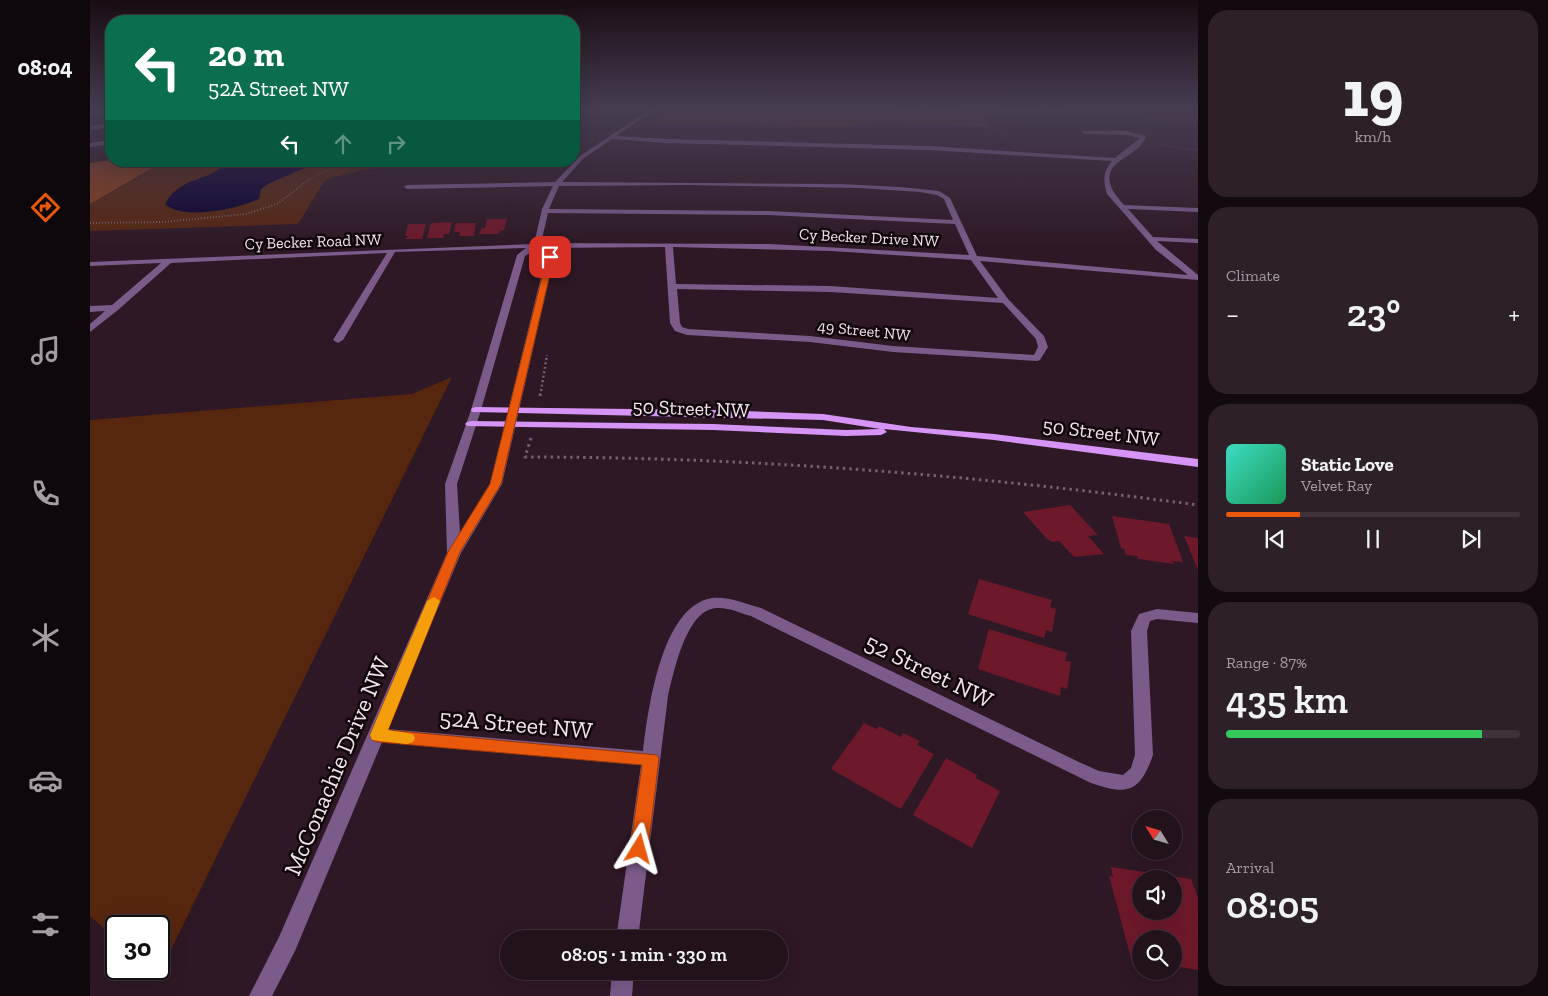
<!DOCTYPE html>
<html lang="en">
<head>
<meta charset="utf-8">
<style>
  :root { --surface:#22121c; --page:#2e2029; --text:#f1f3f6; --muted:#a29ea3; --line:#3f323b; --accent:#ea580c }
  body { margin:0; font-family:"Zilla Slab",serif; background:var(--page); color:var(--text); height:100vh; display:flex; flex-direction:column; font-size:19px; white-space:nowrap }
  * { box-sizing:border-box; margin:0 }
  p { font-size:16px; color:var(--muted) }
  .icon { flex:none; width:28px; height:28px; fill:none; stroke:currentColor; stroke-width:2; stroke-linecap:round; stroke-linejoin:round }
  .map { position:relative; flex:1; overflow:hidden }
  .panel { display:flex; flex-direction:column; gap:10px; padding:10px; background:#130a0f; width:350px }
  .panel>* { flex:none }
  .banner { position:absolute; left:15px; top:15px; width:475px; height:152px; border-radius:20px; box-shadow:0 5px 20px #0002,0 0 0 1px var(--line); background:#0b6e4f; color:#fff; overflow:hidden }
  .needle { width:32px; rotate:307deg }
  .fabs { position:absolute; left:1042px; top:810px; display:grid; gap:10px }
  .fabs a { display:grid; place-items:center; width:50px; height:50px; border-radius:50%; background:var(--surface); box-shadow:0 5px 20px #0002,0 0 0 1px var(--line); font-size:25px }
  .speed { position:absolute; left:15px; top:915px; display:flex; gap:10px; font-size:25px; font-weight:700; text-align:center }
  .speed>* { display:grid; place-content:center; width:65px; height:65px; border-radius:50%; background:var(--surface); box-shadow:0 5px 20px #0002,0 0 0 1px var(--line); line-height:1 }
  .speed .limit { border:2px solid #111; border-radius:8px; background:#fff; color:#111 }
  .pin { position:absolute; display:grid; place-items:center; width:42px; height:42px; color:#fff; margin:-21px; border-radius:10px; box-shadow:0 2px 8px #0006 }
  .me { position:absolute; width:55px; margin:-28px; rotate:8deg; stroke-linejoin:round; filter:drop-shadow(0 0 4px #0008) }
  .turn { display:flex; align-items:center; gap:18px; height:105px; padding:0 20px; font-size:22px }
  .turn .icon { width:65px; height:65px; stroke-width:2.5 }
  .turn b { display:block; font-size:35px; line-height:42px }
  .lanes { display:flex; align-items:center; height:48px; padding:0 20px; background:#0003; justify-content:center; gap:25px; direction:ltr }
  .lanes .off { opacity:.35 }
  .big { font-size:38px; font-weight:600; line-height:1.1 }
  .panel .card { flex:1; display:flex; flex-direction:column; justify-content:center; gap:8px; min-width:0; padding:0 18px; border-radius:20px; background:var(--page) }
  .panel .dial { align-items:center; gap:0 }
  .dial b { font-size:65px; line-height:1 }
  .song { display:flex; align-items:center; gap:15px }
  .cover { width:60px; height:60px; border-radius:8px; background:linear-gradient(135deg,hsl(170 70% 55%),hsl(150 70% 35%)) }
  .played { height:5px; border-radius:2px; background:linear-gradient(90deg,var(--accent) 25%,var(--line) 25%) }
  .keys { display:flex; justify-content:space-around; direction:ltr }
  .heat { display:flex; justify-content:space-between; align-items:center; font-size:28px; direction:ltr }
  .charge { height:8px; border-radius:4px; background:linear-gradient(90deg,#34c759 87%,var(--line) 0) }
  .trip { position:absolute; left:410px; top:930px; width:288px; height:50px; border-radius:25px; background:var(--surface); box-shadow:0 5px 20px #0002,0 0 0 1px var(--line); font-weight:600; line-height:50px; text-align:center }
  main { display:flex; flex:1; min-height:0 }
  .menu { display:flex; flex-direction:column; width:90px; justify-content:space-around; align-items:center; background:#0e070b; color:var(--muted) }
  .menu .icon { width:35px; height:35px }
  .menu .active { color:var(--accent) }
  .menu b { font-size:22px; color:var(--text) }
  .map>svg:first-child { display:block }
  .green { fill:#57260f }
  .forest { fill:#8b3d16 }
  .water { fill:#0c0030 }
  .building { fill:#6d192a; fill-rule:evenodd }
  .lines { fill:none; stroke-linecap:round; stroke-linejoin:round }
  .path-far3 { stroke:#75616c; stroke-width:1; stroke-dasharray:1 2; stroke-linecap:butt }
  .path-far2 { stroke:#75616c; stroke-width:2; stroke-dasharray:1 2; stroke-linecap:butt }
  .path-far1 { stroke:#75616c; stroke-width:2.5; stroke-dasharray:2 2.5; stroke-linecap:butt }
  .path { stroke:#75616c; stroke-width:3; stroke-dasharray:2.5 4; stroke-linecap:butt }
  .minor { fill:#7a5b8a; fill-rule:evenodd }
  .major { fill:#d694f6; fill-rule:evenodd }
  .route { fill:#ea580c; stroke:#983908 }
  .slow { fill:#f59e0b }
  .labels { text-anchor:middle; stroke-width:5; stroke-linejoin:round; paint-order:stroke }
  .far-street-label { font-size:16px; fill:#f4e4ec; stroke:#10070c }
  .street-label { font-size:20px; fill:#f4e4ec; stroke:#10070c }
  .near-street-label { font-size:24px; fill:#f4e4ec; stroke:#10070c }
</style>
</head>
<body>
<main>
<nav class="menu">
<b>08:04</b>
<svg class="icon active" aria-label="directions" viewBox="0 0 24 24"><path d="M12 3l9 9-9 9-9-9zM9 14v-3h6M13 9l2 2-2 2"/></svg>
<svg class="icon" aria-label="music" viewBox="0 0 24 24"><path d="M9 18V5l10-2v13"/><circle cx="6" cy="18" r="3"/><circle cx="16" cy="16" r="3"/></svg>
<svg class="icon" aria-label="phone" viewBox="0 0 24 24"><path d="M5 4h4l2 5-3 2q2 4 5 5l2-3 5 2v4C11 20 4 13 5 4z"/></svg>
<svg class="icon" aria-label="climate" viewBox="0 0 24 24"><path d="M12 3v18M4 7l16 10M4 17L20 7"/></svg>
<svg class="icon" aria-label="car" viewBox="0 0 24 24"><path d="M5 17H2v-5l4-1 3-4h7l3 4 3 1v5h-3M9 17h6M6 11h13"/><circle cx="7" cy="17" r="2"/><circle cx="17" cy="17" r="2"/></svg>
<svg class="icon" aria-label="filters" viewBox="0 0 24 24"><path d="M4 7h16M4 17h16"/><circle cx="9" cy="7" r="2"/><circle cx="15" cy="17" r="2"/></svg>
</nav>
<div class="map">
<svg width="1108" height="996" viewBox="0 0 1108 996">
  <rect width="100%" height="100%" fill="#2e1825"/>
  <path class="green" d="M586,108C761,107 934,104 1108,119V123L1025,115L891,113L901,127L792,121L748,127L561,123Z
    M50,161H379C328,163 284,164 235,180L208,224L0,231V204L61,170Z
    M362,377L68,976L60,969H69V926H26V939L0,916V420L322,394Z"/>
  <path class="forest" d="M21,160L50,161L61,169L0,204V163Z"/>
  <path class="water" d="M138,161H230L178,184L171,189L169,199C148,209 93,221 75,204C90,175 120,183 138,161Z"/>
  <path class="building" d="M397,219H417L414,230H410L409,234H389L392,228H395Z
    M362,222L359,234H354L353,238H337L341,223Z
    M366,223H386L384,236H369L370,232H364Z
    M318,224H336L332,239H316L318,236H315Z
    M980,505L1008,535L998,536L1014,554L984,557L969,541L962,542L956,538L933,512Z
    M1022,516L1079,524L1093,562L1082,561L1084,564L1048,559L1047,556L1036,555L1034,549L1031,548Z
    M1094,536L1108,538V570Z
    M889,579L962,600L960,607L966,609L962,632L956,630L954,638L878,614Z
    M899,629L977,653L975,661L981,662L977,689L971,687L970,696L888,669Z
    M774,723L787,729L789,726L811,737L813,733L830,741L827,745L844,754L811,809L741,769Z
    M856,758L887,775L886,778L910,791L882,848L823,815Z
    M1021,867L1101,879L1108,898V970L1084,966V939H1051V960L1041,958L1019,876L1023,877ZM1051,879H1084V911H1051Z"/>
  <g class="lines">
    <path class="path-far3" d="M584,110L599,108
      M578,113C629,124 685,121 737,118C756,117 774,113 793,112C898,109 1003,110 1108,120
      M856,114L904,129L918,137
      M1067,144L1108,150
      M218,180C239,168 264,161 288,161"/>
    <path class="path-far2" d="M0,223L73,222L156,214L187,204L220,179"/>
    <path class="path-far1" d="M451,391L457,355"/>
    <path class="path" d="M450,396L451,390
      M441,438L435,457C661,457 884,475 1108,505"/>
    <path class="minor" d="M562,108H567L526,136L576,139L838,146L1025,158L1050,138L1037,135L994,134L992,131H1037L1056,136C1050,161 993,160 1034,205L1108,208V212L1038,209L1063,237L1108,239V243L1067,241L1108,275V280L890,261L918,299L954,336L958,347L950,360L947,361L803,352L720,342L597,335L585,331L580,323L575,247L455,248L464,257L412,484L371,553L297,729L553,751C558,710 571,606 622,598C638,596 656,604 671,608L991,763L1009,771L1033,775L1041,768L1045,755L1041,631L1049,614L1067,609L1108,613V623L1067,619L1060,621L1057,631L1063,755C1050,792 1038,796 1001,783L661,616C650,613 638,607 627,608C596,609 584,672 578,696L548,939H526L551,765L292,742L205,951L182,996H159L189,937L357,553L355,484L381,410L427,255L436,248L305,252L253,340L248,343L243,340L297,253L81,263L28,310L0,332V324L15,311L0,312V306L22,305L71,263L0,266V262L444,244L452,209L463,186L317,189L314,187L317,185L465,182L490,156ZM522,139L576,143L838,150L1022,161C1013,172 1013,181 1017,194L1066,250L1098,275L887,256L860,198L849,191L810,187L750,184L472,182L494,158ZM597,185L770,188L830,192L847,195L854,199L863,220L678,211L459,209L469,186ZM458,213L678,215L865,224L879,255L680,244L451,243ZM583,247L741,251L881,260L908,298L740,286L586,284ZM446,249L456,257L400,484L370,533L367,484L391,410L435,256ZM587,289L740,292L913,303L946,339L948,347L944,355L803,346L720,336L598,329L592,327L590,323Z
      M21,110V112L0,114V112Z
      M21,123V127L0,130V126Z
      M21,140V144L0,147V143Z
      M522,971H544L542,996H520Z"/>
    <path class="major" d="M386,407L624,410L733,414L821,427L904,434L1108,459V467L904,440L794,429L797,432L791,435L756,436L623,430L377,426L375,424L377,422L381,421L623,424L756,430L790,429L733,420L382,412L381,410L382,408Z"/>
  </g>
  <linearGradient id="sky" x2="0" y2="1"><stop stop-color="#190d14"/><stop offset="0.44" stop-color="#463d51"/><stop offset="1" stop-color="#463d51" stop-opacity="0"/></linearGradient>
  <rect width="1108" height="247" fill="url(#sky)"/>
  <path class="route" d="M460,255L464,257L411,484L370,552L298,730L567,755L569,759L558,849L555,855L549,857L543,855L540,849L552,765L288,742L282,740L280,735L358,552L400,484L457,257Z"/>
  <path class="slow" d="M344,597L350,601L298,730L323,734L325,738L323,742L317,744L282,740L280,735L337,601Z"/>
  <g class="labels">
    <g class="far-street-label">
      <text transform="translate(779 237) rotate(3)" y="6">Cy Becker Drive NW</text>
      <text transform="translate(223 241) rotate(-2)" y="6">Cy Becker Road NW</text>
      <text transform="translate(774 330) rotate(6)" y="6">49 Street NW</text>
    </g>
    <g class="street-label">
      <text transform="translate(601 408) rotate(2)" y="7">50 Street NW</text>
      <text transform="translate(1011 432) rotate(7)" y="7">50 Street NW</text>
    </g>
    <g class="near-street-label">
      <text transform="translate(839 671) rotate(26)" y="8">52 Street NW</text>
      <text transform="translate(426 724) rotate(5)" y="8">52A Street NW</text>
      <text transform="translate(247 766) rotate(-67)" y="8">McConachie Drive NW</text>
    </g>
  </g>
</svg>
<div class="fabs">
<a><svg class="needle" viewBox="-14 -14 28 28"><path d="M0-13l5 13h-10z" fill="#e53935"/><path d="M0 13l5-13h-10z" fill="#a29ea3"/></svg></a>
<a><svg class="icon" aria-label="sound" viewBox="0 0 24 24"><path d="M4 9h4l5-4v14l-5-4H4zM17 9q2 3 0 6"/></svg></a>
<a><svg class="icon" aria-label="search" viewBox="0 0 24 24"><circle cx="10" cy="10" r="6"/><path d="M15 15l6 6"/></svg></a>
</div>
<div class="speed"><div class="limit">30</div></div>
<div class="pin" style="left:460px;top:257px;background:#d93025"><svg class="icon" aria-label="arrive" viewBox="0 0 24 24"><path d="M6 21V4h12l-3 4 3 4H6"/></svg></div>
<svg class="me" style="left:549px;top:849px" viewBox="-20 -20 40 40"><path d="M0-17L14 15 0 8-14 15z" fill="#ea580c" stroke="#fff" stroke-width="4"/></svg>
<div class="trip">08:05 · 1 min · 330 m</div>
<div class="banner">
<div class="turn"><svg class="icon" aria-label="left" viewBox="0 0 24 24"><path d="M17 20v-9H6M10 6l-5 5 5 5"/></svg><div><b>20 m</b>52A Street NW</div></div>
<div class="lanes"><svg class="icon" aria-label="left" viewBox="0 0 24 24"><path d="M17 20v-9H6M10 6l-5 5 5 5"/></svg><svg class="icon off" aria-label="ahead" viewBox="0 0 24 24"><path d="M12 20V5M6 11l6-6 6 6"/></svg><svg class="icon off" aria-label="right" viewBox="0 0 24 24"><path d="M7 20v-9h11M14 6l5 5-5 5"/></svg></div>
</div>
</div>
<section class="panel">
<div class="card dial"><b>19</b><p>km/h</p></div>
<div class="card"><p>Climate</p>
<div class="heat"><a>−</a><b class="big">23°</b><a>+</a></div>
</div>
<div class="card">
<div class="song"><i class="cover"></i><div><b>Static Love</b><p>Velvet Ray</p></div></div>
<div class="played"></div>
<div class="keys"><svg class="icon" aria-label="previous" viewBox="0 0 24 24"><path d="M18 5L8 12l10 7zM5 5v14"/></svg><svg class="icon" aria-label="pause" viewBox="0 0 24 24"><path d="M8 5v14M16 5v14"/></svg><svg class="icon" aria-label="next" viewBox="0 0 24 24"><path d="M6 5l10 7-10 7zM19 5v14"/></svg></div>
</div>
<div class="card"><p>Range · 87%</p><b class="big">435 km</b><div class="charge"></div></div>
<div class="card"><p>Arrival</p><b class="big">08:05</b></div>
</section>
</main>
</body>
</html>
